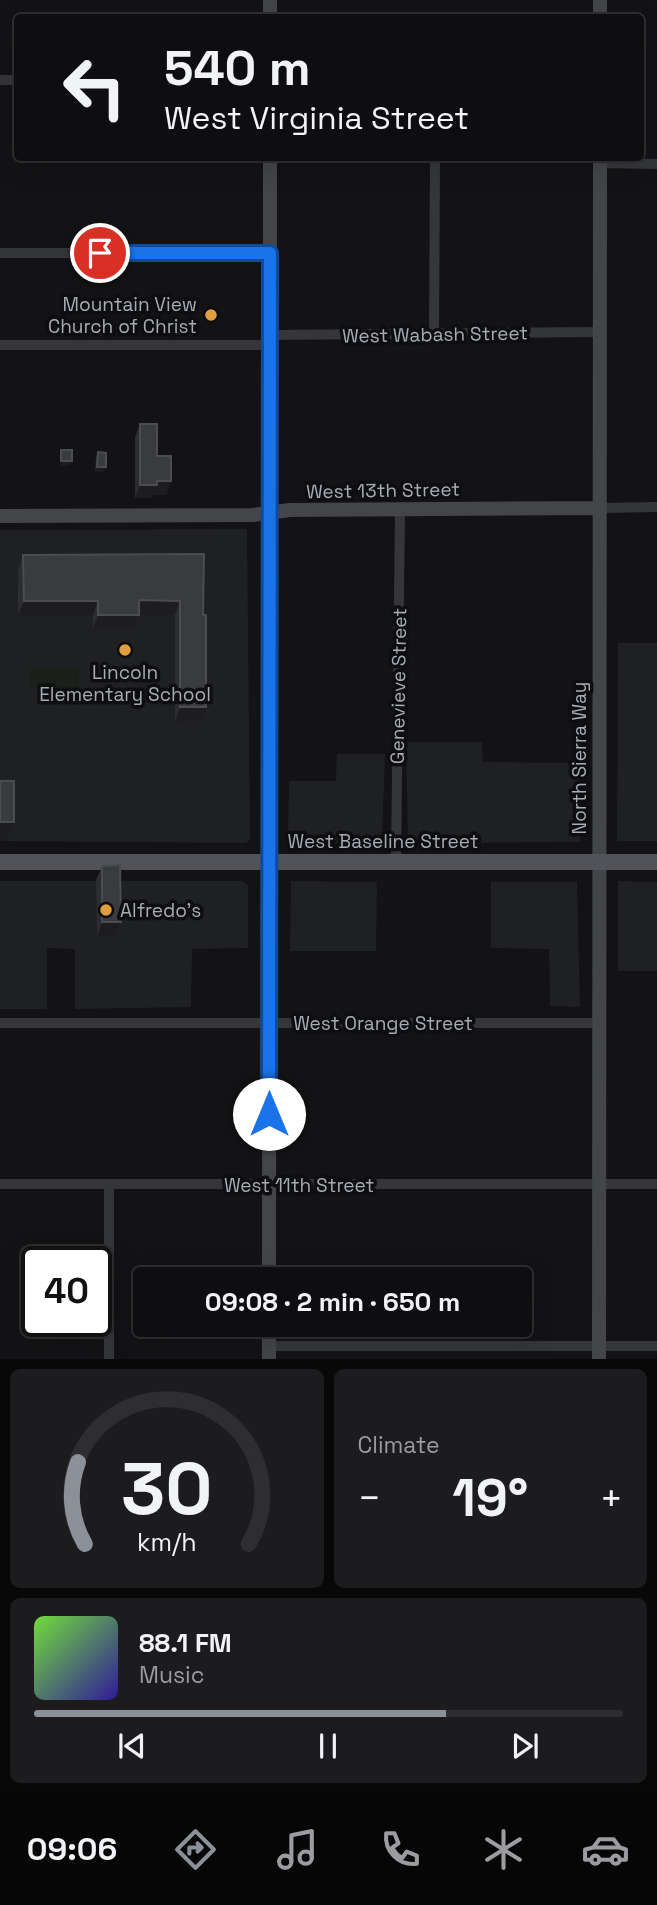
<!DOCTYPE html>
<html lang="en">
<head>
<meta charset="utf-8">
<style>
  :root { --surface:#0e0e10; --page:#1c1c1e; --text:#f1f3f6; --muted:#9b9c9f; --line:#2e2e30; --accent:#8c9099 }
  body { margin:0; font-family:"Space Grotesk",sans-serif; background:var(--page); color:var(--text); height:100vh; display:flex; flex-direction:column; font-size:26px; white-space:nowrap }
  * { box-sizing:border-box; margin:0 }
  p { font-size:23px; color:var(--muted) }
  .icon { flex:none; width:38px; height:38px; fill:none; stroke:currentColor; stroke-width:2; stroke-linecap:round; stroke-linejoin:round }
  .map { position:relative; height:1359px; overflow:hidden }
  .details { display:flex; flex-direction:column; gap:10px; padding:10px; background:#080809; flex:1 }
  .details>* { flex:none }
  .banner { position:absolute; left:14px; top:14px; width:630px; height:147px; border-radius:7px; box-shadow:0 7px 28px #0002,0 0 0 2px var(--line); background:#0e0e10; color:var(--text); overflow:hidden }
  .speed { position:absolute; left:21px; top:1246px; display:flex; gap:14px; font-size:35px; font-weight:700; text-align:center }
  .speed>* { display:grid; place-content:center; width:91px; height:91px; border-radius:50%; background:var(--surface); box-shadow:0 7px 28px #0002,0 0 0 2px var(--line); line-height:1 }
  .speed .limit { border:4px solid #111; border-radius:10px; background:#fff; color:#111 }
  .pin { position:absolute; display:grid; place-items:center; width:60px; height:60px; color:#fff; margin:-30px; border:4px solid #fff; border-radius:50%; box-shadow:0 2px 7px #0007 }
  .me { position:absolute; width:77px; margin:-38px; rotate:0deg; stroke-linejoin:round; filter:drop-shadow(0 0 5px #0008) }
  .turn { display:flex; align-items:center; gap:24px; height:147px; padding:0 35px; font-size:32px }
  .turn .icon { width:91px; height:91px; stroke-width:2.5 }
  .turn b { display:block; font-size:49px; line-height:60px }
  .big { font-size:52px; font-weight:700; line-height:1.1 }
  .details .tile { flex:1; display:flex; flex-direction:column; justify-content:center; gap:10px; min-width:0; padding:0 24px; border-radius:10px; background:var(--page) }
  .details .dial { align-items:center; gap:0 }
  .dial svg { height:182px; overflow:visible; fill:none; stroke:var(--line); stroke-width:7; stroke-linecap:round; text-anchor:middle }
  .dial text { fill:var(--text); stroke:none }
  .song { display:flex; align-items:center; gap:21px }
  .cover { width:84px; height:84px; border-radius:10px; background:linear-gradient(135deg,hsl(100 70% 55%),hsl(250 70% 35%)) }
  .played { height:7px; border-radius:4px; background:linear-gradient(90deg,var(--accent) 70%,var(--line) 70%) }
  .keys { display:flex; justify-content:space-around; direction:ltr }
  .heat { display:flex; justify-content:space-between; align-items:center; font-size:38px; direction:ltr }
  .details .tiles { flex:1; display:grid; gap:10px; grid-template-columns:1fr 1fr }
  .tile:last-child { grid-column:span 2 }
  .trip { position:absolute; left:133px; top:1267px; width:399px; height:70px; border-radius:7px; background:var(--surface); box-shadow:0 7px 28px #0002,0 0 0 2px var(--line); font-weight:700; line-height:70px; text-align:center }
  .menu { display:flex; height:112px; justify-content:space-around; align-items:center; background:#060606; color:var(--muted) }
  .menu .icon { width:49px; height:49px }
  .menu .selected { color:var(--accent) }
  .menu b { font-size:32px; color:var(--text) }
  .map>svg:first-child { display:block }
  .built { fill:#1f2022 }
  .green { fill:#1a1f1a }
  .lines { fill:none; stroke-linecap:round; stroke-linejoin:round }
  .street { stroke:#353639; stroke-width:10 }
  .secondary { stroke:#434549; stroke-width:14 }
  .primary { stroke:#515358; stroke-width:16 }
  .wall { fill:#2c2d30 }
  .shaded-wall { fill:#1d1d1f }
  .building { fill:#393b3e; stroke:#4a4c51; stroke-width:2 }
  .route-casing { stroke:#114b97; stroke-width:18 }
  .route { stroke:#1a73e8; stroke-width:12 }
  .poi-dot { fill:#e09e40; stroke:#0e0e10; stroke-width:2.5 }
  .labels { text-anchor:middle; stroke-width:7; stroke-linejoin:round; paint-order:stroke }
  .poi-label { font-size:19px; fill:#a6abb4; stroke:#0e0e10; text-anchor:end }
  .street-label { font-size:19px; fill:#a6abb4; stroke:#0e0e10 }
</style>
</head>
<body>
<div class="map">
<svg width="657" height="1359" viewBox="0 0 657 1359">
  <rect width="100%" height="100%" fill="#131315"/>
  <path class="built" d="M247,529L250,840L245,843L0,841V530Z
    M618,643H657V841H617Z
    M406,742H482L483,762L580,763V842L408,843Z
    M337,754H385L382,842L295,843L288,838L289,781H336Z
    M0,881H242L248,885V948L192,949L191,1007L75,1009V949L47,948V1009H0Z
    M291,881L377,882L376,951H290Z
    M618,881L657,882V971H618Z
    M491,882H577L580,1007L550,1006L549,949L491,948Z"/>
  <path class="green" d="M79,669V688H31L30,670Z"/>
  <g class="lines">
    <path class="street" d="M0,80H18
      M600,163L657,164
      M0,253H270
      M434,334L435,158
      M270,335L599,332
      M0,345H270
      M599,508L657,507
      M396,862L400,509
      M0,1023H598
      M0,1184H657
      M109,1184V1359
      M269,1346H657"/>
    <path class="secondary" d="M270,18V0
      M600,18V0
      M0,516L253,515L290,510L599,508
      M269,1279L270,158
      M269,1325V1359
      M599,1359L600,158"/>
    <path class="primary" d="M0,862H657"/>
  </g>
  <path class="wall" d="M140,424L171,481L166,495H153L152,498H135V437Z
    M98,452L104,472L95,471L96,457Z
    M204,554L201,721L175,722V615H139L134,629H93V615H18V569L23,555Z
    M102,866L121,922L116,937H97L96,880Z"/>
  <path class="shaded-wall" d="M61,461H72L70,465L60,466Z
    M97,467H106L104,472L95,471Z
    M157,481H171L166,495H153L152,498H135L140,485Z
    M139,600L180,601L175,615H134Z
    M24,601H98L93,615H18Z
    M98,615H139L134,629H93Z
    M180,707H206L201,721L175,722Z
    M0,822H14L7,841H0Z
    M102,922H121L116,937H97Z"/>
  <path class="building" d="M140,424H157V456H171V481H157V485H140Z
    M61,450H72V461H61Z
    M98,452L106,453V467H97Z
    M204,554L203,615H206V707H180V601L139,600V615H98V601H24L23,555Z
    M0,781H14V822H0Z
    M120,865L121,922H102V866Z"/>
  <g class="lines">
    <g class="route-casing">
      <path id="route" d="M100,253H270L269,1114"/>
    </g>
    <use href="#route" class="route"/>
  </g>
  <g class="poi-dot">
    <circle cx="211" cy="315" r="7"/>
    <circle cx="125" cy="650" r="7"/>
    <circle cx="106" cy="910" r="7"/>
  </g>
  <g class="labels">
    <g class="poi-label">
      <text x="197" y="311">Mountain View<tspan x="197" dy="22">Church of Christ</tspan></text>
      <text x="125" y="679" text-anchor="middle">Lincoln<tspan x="125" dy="22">Elementary School</tspan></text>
      <text x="120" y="917" text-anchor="start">Alfredo's</text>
    </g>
    <g class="street-label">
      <text transform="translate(435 334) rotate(-1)" y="7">West Wabash Street</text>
      <text transform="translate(383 490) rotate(-1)" y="7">West 13th Street</text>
      <text transform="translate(398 686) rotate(-89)" y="7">Genevieve Street</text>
      <text transform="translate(579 758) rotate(-90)" y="7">North Sierra Way</text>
      <text x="383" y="848">West Baseline Street</text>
      <text x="383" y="1030">West Orange Street</text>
      <text x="299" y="1192">West 11th Street</text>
    </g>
  </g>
</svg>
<div class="speed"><div class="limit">40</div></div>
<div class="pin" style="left:100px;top:253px;background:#d93025"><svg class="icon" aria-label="arrive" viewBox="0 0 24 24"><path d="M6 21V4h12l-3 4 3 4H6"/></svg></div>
<svg class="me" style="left:269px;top:1114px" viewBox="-20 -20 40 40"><circle r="19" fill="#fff"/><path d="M0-13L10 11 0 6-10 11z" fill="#1a73e8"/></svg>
<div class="trip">09:08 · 2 min · 650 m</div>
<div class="banner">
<div class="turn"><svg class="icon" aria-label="left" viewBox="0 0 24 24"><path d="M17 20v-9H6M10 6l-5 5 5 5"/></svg><div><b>540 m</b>West Virginia Street</div></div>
</div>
</div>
<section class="details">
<div class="tiles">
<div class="tile dial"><svg viewBox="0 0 100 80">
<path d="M14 69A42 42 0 1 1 86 69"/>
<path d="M14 69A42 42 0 0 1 11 33" stroke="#8c9099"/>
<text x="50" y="56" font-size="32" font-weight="700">30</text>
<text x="50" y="72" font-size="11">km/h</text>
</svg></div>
<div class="tile"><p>Climate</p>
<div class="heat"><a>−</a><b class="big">19°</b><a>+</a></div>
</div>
<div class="tile">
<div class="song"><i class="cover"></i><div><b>88.1 FM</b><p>Music</p></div></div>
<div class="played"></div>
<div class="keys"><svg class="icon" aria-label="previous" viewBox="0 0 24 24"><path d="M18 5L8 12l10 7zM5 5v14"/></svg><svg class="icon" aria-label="pause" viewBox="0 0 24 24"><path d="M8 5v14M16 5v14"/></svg><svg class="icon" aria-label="next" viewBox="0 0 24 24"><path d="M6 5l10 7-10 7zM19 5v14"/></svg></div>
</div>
</div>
</section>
<nav class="menu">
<b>09:06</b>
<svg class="icon selected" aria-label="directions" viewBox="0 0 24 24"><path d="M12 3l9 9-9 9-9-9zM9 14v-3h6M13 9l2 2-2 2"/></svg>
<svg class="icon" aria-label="music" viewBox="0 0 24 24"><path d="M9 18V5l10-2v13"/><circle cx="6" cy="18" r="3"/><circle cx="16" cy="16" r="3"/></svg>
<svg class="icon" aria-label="phone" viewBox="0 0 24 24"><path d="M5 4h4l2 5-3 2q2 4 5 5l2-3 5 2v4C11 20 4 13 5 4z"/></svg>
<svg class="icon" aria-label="climate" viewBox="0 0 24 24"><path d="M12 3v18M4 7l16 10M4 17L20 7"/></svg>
<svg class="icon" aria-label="car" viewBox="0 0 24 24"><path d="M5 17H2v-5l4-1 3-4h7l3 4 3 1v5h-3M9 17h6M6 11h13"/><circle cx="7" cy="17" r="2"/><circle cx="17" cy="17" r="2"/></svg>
</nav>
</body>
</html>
